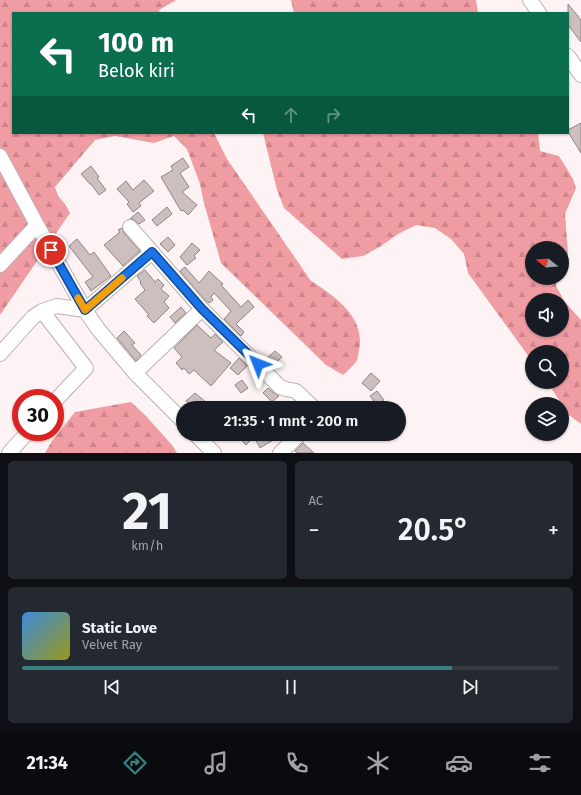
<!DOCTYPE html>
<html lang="id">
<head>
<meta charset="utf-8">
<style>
  :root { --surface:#171b24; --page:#242831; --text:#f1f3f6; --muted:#9ea1a6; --line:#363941; --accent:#37807f }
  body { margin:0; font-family:"Fira Sans",sans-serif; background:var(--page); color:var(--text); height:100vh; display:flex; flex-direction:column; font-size:15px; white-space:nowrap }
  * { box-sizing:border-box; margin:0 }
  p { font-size:13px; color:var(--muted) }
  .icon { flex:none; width:22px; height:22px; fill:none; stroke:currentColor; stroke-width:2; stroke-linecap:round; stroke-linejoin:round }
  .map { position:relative; height:453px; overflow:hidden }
  .sheet { display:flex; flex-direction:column; gap:8px; padding:8px; background:#0d0f14; flex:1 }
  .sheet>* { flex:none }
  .banner { position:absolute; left:12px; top:12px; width:557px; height:122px; border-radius:0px; box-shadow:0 1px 3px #0004; background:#0b6e4f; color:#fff; overflow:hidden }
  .needle { width:26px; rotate:287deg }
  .controls { position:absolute; left:525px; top:241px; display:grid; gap:8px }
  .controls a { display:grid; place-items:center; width:44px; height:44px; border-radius:50%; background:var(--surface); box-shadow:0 1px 3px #0004; font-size:20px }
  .speed { position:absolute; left:12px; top:389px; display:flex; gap:8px; font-size:20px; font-weight:700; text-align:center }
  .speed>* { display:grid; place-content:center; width:52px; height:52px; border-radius:50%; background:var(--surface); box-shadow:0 1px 3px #0004; line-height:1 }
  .speed .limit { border:6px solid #d22; background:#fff; color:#111 }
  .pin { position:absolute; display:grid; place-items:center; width:34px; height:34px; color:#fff; margin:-17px; border:2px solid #fff; border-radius:50%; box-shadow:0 1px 4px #0007 }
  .me { position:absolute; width:44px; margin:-22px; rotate:315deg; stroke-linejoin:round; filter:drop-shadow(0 0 3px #0008) }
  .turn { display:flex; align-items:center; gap:14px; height:84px; padding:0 20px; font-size:18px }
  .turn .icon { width:52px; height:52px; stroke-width:2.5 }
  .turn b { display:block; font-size:28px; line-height:34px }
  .lanes { display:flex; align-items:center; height:38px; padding:0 20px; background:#0003; justify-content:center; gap:20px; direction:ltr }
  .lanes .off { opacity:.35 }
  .big { font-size:30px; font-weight:600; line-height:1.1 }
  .sheet .widget { flex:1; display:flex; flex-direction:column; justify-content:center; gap:6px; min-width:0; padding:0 14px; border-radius:6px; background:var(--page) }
  .sheet .dial { align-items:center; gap:0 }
  .dial b { font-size:52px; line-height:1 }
  .song { display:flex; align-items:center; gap:12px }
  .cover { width:48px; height:48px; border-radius:6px; background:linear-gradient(135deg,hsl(210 70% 55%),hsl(60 70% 35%)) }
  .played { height:4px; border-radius:2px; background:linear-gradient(90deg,var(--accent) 80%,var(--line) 80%) }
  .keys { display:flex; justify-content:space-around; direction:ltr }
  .heat { display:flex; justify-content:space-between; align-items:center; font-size:22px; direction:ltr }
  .sheet .tiles { flex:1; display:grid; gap:8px; grid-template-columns:1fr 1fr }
  .widget:last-child { grid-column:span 2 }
  .trip { position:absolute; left:176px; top:401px; width:230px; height:40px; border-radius:20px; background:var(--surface); box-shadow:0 1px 3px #0004; font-weight:600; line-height:40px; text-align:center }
  .tabs { display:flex; height:64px; justify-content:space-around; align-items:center; background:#090b0e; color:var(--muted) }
  .tabs .icon { width:28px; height:28px }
  .tabs .current { color:var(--accent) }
  .tabs b { font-size:18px; color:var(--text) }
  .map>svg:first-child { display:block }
  .forest { fill:url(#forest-firs); fill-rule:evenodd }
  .building { fill:#cebfbf; stroke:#928485 }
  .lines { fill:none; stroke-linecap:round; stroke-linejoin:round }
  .minor-casing { stroke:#bfb0b1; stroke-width:16 }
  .minor { stroke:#fff; stroke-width:14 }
  .route-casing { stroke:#114b97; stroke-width:10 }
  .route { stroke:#1a73e8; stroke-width:7 }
  .slow { stroke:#f59e0b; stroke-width:7 }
</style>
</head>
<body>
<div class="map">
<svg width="581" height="453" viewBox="0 0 581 453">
  <defs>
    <pattern id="forest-firs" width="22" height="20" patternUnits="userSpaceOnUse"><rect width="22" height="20" fill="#f09ca3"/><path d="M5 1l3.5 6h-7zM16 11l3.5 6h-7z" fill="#cd858b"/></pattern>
  </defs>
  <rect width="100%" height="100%" fill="#fdf3f4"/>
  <path class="forest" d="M0,0H176L159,10L160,13H13V133H214L227,159L311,281C335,296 366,318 359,350C358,354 358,359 356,362C352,367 347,371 343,375L326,365L221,263L204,203L200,184L187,149L174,136L154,143L115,136L95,140L55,187L58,196L65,204L70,213L0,315Z
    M291,0H476L478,13H294Z
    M263,133H538L540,151L559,156L573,179L576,188L565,214L568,254L562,267V248H532V278H557L556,286L565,302L581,320V424L569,415L547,382H562V352H532V361L468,273L464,254L451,239L435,228L416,225L398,234L381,246L363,256L342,259L284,208L277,190ZM532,300H562V330H532Z
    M131,402L145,415L172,445L177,453H45L52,441L75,412Z"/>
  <path class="building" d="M568,4L581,20V42L568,25Z
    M581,123V153L568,132V130Z
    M183,158L189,167L180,173L189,187L182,192L197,205L188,215L183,210L181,211L161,177L173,170L171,166Z
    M91,166L99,177L97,178L106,190L99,195L91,184H90L81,174Z
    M144,180L154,191L139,203L141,206L133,212L127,204L129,202L117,189L126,181L133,190Z
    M167,207L172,214L157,226L152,220Z
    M138,212L145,220L139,224L133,219H130Z
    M122,228L124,233L140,251L123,266L104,245L120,232L118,230Z
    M168,237L175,245L168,252L160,244Z
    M77,239L90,255L94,252L111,276L91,291L85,282L93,277L69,246Z
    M192,243L200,250L194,256L196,258L187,265L180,257Z
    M185,267L199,283L209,271L223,284L221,285L241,307L248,300L254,307L236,324L244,332L241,336L224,319L231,311L214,293L211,297L213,300L209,303L204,299L180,271Z
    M145,270L155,282L158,279L164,285L161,289L169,296L164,302L169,308L154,323L147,316L149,315L135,299L145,290L140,283L141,282L137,276Z
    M181,307L186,313L175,323L170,317Z
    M197,325L211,338L215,334L223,342L214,350L231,363L211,386L194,370L189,374L184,368L182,370L176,363L182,357L174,348Z
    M124,331L135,343L132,345L141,355L136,361L117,338Z
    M275,351L282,357L272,367L265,360Z
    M239,358L247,366L238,375L230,368Z
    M371,373L380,381L371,391L362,383Z
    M242,380L248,388L241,393L235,385Z
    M268,388L274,393L279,396L272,402L263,393Z
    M377,391L384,400L377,405L370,396Z
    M195,393L213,408H193L186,401Z
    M236,434H283L260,448L254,437L246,445Z
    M303,443L314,453H297L295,451Z"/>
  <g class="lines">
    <g class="minor-casing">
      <path id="minor" d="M530,0L539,13
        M568,56L581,75
        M0,156L37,225L85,310L98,329L135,373L183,421
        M130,227L202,309L280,387L286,389L296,391L314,408
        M0,265L37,225
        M42,311L86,368L55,401
        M0,354L33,317L42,311L57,306L85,310L152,252
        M135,373L202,309
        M195,434L214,453
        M9,453L28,432
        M280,453L300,434"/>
    </g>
    <use href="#minor" class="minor"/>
  </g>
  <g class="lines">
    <g class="route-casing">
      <path id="route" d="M51,250L85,310L152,252L202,309L258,364"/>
    </g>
    <use href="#route" class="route"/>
    <path class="slow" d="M78,298L85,310L122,278"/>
  </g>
</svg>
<div class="controls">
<a><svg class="needle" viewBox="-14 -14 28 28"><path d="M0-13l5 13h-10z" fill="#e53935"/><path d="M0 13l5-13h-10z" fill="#9ea1a6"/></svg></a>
<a><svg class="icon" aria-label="sound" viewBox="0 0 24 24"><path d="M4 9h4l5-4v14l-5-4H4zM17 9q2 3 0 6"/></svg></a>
<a><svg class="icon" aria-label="search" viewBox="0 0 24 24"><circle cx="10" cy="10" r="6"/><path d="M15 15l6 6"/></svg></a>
<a><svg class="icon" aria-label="layers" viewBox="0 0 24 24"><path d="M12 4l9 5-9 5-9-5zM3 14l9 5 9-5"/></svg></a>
</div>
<div class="speed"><div class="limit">30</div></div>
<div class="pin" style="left:51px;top:250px;background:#d93025"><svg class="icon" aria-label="arrive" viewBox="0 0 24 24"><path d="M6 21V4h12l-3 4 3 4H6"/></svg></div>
<svg class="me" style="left:258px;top:364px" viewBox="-20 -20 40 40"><path d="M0-17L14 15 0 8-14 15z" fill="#1a73e8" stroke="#fff" stroke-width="4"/></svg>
<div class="trip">21:35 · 1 mnt · 200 m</div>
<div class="banner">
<div class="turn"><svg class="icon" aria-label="left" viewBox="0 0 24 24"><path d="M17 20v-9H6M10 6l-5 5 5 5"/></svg><div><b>100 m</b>Belok kiri</div></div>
<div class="lanes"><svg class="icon" aria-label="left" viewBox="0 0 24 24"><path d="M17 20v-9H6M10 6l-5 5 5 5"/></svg><svg class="icon off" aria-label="ahead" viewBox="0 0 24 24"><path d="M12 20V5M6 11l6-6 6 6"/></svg><svg class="icon off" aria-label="right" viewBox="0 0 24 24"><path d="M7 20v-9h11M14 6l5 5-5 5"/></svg></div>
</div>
</div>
<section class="sheet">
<div class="tiles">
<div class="widget dial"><b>21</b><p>km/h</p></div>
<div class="widget"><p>AC</p>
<div class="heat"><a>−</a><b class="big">20.5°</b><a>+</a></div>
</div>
<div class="widget">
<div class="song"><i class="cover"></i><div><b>Static Love</b><p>Velvet Ray</p></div></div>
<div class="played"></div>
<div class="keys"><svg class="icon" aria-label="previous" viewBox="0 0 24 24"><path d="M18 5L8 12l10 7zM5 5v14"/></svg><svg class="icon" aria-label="pause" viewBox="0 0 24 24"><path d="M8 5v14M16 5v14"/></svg><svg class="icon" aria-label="next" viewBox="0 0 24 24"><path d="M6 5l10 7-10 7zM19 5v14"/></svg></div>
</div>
</div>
</section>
<nav class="tabs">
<b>21:34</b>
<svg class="icon current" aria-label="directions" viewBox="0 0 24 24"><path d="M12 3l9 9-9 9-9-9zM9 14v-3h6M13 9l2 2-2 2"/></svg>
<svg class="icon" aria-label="music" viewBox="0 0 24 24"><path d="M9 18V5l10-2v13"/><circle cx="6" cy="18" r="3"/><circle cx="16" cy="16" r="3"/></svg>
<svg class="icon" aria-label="phone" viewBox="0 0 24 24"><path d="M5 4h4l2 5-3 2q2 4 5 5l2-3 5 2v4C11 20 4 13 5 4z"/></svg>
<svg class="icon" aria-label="climate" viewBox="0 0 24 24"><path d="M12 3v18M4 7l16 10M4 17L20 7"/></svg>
<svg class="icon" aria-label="car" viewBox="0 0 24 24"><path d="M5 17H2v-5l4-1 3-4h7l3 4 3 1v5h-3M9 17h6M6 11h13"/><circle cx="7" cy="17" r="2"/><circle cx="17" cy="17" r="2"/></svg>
<svg class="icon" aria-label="filters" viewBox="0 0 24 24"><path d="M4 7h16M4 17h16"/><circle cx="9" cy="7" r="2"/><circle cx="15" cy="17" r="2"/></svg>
</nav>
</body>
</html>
